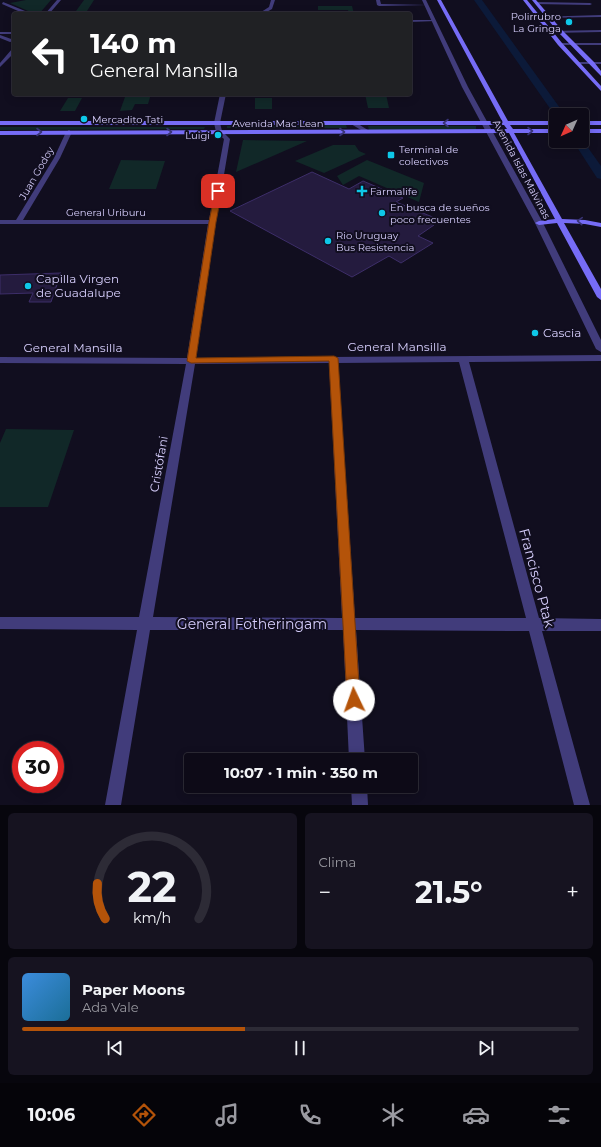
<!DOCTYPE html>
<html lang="es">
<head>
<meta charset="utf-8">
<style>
  :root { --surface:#0d0a17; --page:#161320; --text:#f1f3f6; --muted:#9a9aa1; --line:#2d2b36; --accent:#b45309 }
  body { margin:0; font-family:Montserrat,sans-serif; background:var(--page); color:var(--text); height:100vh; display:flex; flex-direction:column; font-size:15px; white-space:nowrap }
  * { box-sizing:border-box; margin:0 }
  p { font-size:13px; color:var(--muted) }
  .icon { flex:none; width:22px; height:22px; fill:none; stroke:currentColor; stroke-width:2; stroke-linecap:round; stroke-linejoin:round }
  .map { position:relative; height:805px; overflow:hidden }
  .sheet { display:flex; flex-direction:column; gap:8px; padding:8px; background:#07060d; flex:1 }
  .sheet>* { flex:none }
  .top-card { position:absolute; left:12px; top:12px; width:400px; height:84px; border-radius:4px; box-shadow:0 2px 10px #0003,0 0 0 1px var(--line); background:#202124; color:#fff; overflow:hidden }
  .needle { width:26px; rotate:225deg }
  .buttons { position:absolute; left:549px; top:108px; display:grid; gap:8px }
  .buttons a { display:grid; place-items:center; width:40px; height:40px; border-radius:4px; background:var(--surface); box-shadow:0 2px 10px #0003,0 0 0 1px var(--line); font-size:20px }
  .speed { position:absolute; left:12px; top:741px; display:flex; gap:8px; font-size:20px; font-weight:700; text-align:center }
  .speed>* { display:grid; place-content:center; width:52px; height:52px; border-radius:50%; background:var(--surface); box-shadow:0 2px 10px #0003,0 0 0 1px var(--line); line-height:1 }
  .speed .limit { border:6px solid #d22; background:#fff; color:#111 }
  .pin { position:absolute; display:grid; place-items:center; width:34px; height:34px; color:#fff; margin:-17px; border-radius:8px; box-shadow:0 2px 6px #0006 }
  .me { position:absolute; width:44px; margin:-22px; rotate:357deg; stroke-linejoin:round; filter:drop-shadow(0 0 3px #0008) }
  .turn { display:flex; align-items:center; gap:14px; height:84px; padding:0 12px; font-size:18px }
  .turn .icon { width:52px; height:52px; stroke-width:2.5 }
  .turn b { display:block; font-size:28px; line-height:34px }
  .big { font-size:30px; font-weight:700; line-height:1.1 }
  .sheet .widget { flex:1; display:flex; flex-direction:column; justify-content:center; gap:6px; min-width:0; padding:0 14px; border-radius:6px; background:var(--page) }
  .sheet .dial { align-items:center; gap:0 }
  .dial svg { height:104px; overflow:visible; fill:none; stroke:var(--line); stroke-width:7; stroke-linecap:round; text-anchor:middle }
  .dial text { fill:var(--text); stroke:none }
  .song { display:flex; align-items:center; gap:12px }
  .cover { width:48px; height:48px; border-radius:6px; background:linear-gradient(135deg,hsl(210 70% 55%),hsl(200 70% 35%)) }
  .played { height:4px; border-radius:2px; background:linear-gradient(90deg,var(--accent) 40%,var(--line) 40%) }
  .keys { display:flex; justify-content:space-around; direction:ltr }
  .heat { display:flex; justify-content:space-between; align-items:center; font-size:22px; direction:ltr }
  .sheet .tiles { flex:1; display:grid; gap:8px; grid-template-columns:1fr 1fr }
  .widget:last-child { grid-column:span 2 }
  .trip { position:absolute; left:184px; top:753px; width:234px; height:40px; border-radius:4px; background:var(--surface); box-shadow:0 2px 10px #0003,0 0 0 1px var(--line); font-weight:700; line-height:40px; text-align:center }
  .dock { display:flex; height:64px; justify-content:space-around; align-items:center; background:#050409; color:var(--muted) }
  .dock .icon { width:28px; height:28px }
  .dock .selected { color:var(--accent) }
  .dock b { font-size:18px; color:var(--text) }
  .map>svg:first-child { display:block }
  .green { fill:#112828 }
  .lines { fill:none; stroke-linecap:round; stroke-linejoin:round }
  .canal { fill:#0c1a39; fill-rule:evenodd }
  .building { fill:#241b3e; stroke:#3d2e69 }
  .minor { fill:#413c7b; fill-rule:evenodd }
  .tertiary { fill:#413c7b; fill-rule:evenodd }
  .secondary { fill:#766cf6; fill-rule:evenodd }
  .oneway { stroke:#393475 }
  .route { fill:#b45309; stroke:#753606 }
  .poi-dot { fill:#0ec8e8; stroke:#110e1f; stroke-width:1.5 }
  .labels { text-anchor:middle; stroke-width:4; stroke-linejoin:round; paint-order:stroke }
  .far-poi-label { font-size:10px; fill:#d6cefc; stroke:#110e1f; text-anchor:start }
  .far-street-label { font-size:10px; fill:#d6cefc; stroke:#110e1f }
  .poi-label { font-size:12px; fill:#d6cefc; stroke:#110e1f; text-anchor:start }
  .street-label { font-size:12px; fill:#d6cefc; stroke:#110e1f }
  .near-street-label { font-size:14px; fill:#d6cefc; stroke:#110e1f }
</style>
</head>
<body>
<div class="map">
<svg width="601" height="805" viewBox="0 0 601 805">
  <rect width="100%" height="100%" fill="#110e1f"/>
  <path class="green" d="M26,0H51L39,14H35L10,3Z
    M84,0H94L87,11H123L122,13H61L63,11H76Z
    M318,6H352L354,14H349L348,10H318Z
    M126,94H151L148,104H135L132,110L120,111Z
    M386,94L389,108H368L365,94Z
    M68,98H82L75,111H60Z
    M255,98H272V109H255Z
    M346,125L347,128H227V126Z
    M368,126H476V130H369Z
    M0,127H205L204,129L0,130Z
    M243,140L307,141L236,172Z
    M333,145H355L359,151L366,154L324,173L295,161Z
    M121,160L165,161L156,189H109Z
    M367,160L424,183L419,202L359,176L343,185L337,176Z
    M6,429L74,430L48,507H0V443Z"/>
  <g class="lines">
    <path class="canal" d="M474,0H482L565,115H556V117Z
      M579,141L584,142L601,166V179L597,178L575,144Z"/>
  </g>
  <path class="building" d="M312,172L349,189L363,181L403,198L396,202L435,218L428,222L434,225L418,236L433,243L401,263L389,256L352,277L230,211Z
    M61,273L51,302H29L33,293L0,294V275Z"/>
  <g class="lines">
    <path class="minor" d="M271,0H275L272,9L263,14H258L269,7Z
      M376,0H380L381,4L428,5L379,6L377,5Z
      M3,2L30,13L31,14H25L2,4Z
      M536,2L590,3L592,4L590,5L535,4Z
      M601,15V17L538,18L536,17Z
      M410,20H434L436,21L410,22Z
      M601,30V32L551,33L549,32L551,31Z
      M0,32H14V34H0Z
      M0,35L14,40V41L10,42L0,38Z
      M560,43H601V45H558Z
      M579,62H601V64H577Z
      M220,94H226L220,123L222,131L230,139L216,222L196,358L601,355V361L469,362L539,618L601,619V631H542L590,805H574L529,631L356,630L365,760H349L343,630H150L121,805H105L137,630L0,629V617H139L186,364L0,363V357L187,358L208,224H0V220H16L54,158L66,132L69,130L72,132L60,158L23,220H209L224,139L216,132L214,123ZM459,362L526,618H355L338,363ZM329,363L342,618L153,617L195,364Z
      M351,122H355L371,132L366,133L351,124Z
      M351,786H367L368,805H352Z"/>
    <path class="tertiary" d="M57,0H61L49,14H45Z
      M422,0H426L468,87L543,223L601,340V352L596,349L535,223L462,87Z
      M12,49H14V53L0,67V63Z"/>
    <path class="secondary" d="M437,0H441L508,121H556V125H510L513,129H556V133H514L562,219L585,220L601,223V227L585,224L564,223L601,289V300L597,297L557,223L539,225L535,223L539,221L555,219L509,133L0,135V131L507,129L504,125H0V121H502Z
      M523,0H527L562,43L601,86V91L558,45Z
      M532,0H536L562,30L594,62L601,71V76L558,32Z
      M582,121H601V125H582Z
      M582,129H601V133H582Z"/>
  </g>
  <defs><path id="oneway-chevron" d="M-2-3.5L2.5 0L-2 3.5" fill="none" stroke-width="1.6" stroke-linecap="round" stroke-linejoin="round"/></defs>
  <g class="oneway">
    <use href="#oneway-chevron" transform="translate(446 123) rotate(180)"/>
    <use href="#oneway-chevron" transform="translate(530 131)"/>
    <use href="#oneway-chevron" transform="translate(39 132)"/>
    <use href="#oneway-chevron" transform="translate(169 132)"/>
    <use href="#oneway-chevron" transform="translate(342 132)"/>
    <use href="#oneway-chevron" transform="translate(580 221) rotate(-176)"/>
  </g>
  <path class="route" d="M218,189L222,191L216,222L196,358L334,356L338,358L360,700L358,704L354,706L349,704L347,700L329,361L191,363L187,361L209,222L215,191Z"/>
  <g class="poi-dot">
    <circle cx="569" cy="22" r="4"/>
    <circle cx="84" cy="119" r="4"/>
    <circle cx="218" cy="135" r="4"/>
    <rect x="387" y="151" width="8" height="8" rx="2"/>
    <path d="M360 185h4v4h4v4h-4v4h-4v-4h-4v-4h4z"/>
    <circle cx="382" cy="213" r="4"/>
    <circle cx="328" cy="241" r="4"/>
    <circle cx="28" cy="286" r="4"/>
    <circle cx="535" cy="333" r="4"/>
  </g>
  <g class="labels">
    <g class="far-poi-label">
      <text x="561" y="20" text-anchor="end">Polirrubro<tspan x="561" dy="12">La Gringa</tspan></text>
      <text x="92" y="123">Mercadito Tati</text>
      <text x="210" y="139" text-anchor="end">Luigi</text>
      <text x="399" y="153">Terminal de<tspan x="399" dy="12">colectivos</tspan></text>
      <text x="370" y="195">Farmalife</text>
      <text x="390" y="211">En busca de sueños<tspan x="390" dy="12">poco frecuentes</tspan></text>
      <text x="336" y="239">Rio Uruguay<tspan x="336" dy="12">Bus Resistencia</tspan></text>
    </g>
    <g class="far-street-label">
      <text x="278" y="127">Avenida Mac Lean</text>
      <text transform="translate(522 169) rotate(62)" y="4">Avenida Islas Malvinas</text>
      <text transform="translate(36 173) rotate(-60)" y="4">Juan Godoy</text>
      <text x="106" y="216">General Uriburu</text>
    </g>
    <g class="poi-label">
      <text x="36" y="283">Capilla Virgen<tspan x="36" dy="14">de Guadalupe</tspan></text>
      <text x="543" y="337">Cascia</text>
    </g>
    <g class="street-label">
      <text x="397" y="351">General Mansilla</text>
      <text x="73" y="352">General Mansilla</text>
      <text transform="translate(159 464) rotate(-80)" y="4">Cristófani</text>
    </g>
    <g class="near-street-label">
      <text transform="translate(537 578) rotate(75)" y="5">Francisco Ptak</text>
      <text x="252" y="629">General Fotheringam</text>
    </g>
  </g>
</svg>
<div class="buttons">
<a><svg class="needle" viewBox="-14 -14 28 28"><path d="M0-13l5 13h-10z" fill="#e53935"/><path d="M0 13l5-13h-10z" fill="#9a9aa1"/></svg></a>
</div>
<div class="speed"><div class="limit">30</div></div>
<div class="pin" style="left:218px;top:191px;background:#d93025"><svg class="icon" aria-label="arrive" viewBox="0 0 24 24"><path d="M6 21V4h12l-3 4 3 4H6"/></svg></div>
<svg class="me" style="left:354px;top:700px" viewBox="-20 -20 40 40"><circle r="19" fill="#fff"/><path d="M0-13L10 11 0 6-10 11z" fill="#b45309"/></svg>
<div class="trip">10:07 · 1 min · 350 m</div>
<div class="top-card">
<div class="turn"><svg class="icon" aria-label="left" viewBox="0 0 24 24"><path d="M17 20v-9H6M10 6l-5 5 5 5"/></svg><div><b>140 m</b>General Mansilla</div></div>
</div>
</div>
<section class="sheet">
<div class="tiles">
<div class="widget dial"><svg viewBox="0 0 100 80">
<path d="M14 69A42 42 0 1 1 86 69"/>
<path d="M14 69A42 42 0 0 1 8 42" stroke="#b45309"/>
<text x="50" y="56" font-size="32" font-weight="700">22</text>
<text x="50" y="72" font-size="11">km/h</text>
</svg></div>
<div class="widget"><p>Clima</p>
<div class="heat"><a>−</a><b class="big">21.5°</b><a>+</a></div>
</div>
<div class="widget">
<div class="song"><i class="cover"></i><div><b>Paper Moons</b><p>Ada Vale</p></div></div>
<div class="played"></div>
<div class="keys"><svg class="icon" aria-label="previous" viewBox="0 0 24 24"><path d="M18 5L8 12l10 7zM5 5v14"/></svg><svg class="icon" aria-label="pause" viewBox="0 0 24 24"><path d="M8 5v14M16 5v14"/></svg><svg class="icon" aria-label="next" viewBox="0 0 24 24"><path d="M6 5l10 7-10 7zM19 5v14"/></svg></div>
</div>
</div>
</section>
<nav class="dock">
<b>10:06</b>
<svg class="icon selected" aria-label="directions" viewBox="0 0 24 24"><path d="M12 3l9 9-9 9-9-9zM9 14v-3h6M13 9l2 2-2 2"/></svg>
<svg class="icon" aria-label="music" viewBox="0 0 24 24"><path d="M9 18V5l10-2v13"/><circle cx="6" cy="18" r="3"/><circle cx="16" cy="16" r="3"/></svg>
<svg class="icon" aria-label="phone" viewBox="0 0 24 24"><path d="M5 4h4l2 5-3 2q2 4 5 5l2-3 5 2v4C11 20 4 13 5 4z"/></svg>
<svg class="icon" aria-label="climate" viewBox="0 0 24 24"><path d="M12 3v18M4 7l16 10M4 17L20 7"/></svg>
<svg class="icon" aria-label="car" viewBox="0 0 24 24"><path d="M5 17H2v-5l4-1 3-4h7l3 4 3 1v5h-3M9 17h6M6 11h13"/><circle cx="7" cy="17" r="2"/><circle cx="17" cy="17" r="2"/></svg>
<svg class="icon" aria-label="filters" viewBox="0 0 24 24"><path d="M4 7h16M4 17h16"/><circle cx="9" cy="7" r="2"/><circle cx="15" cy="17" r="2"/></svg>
</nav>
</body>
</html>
